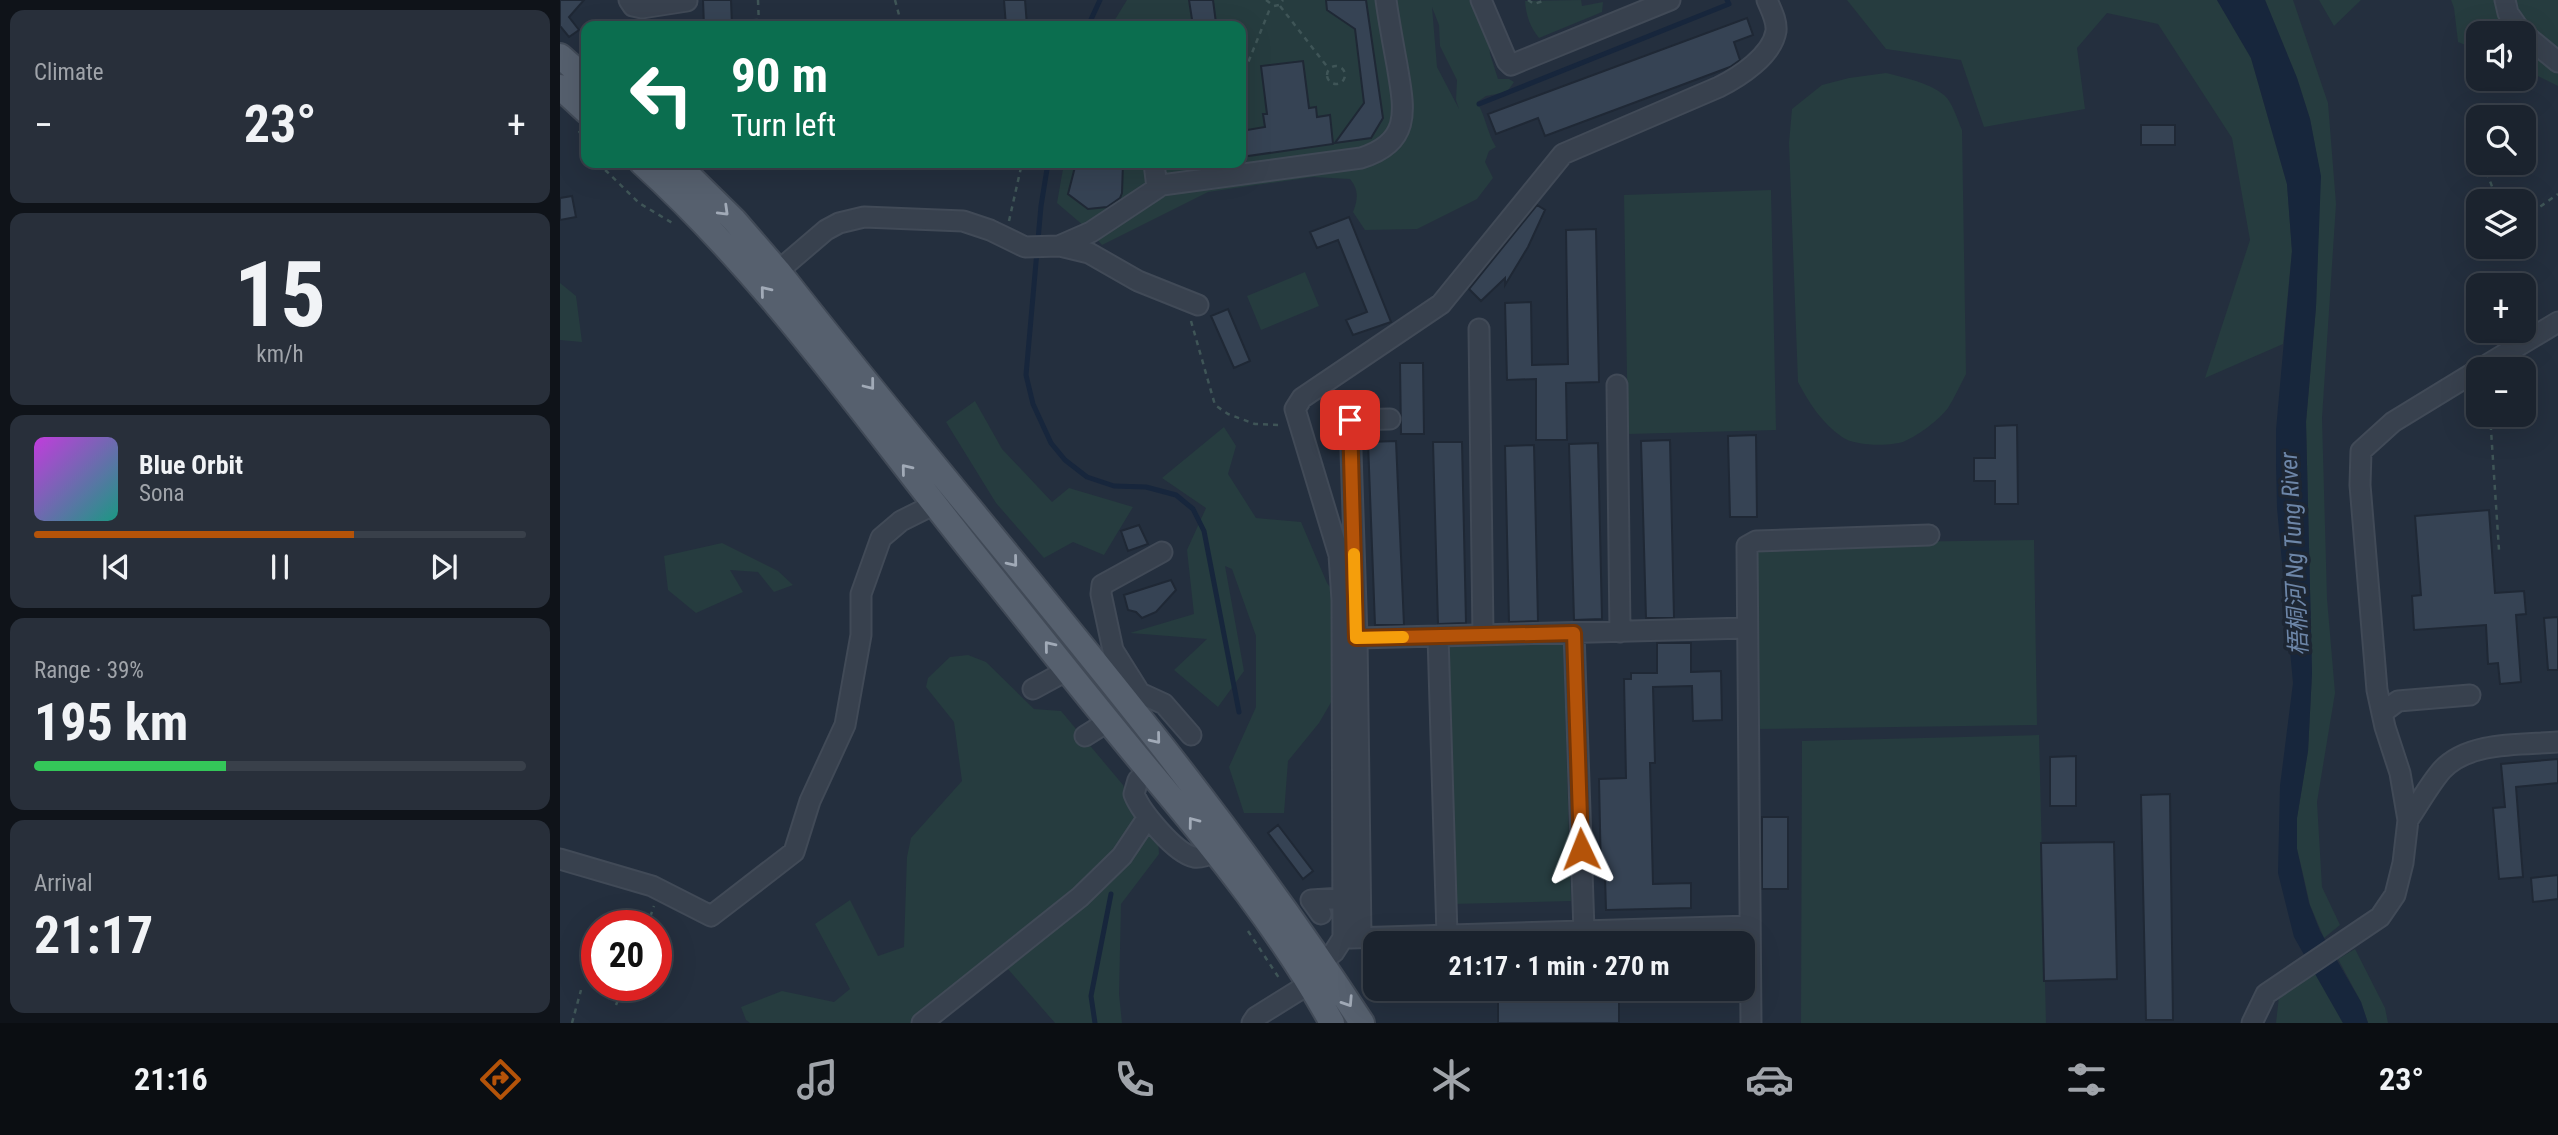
<!DOCTYPE html>
<html lang="en">
<head>
<meta charset="utf-8">
<style>
  :root { --surface:#1b232e; --page:#282f3a; --text:#f1f3f6; --muted:#a0a4aa; --line:#39404a; --accent:#b45309 }
  body { margin:0; font-family:"Roboto Condensed","Noto Sans SC",sans-serif; background:var(--page); color:var(--text); height:100vh; display:flex; flex-direction:column; font-size:26px; white-space:nowrap }
  * { box-sizing:border-box; margin:0 }
  p { font-size:23px; color:var(--muted) }
  .icon { flex:none; width:38px; height:38px; fill:none; stroke:currentColor; stroke-width:2; stroke-linecap:round; stroke-linejoin:round }
  .map { position:relative; flex:1; overflow:hidden }
  .drawer { display:flex; flex-direction:column; gap:10px; padding:10px; background:#0f1319; width:560px }
  .drawer>* { flex:none }
  .top-card { position:absolute; left:21px; top:21px; width:665px; height:147px; border-radius:14px; box-shadow:0 7px 28px #0002,0 0 0 2px var(--line); background:#0b6e4f; color:#fff; overflow:hidden }
  .controls { position:absolute; left:1906px; top:21px; display:grid; gap:14px }
  .controls a { display:grid; place-items:center; width:70px; height:70px; border-radius:14px; background:var(--surface); box-shadow:0 7px 28px #0002,0 0 0 2px var(--line); font-size:35px }
  .speed { position:absolute; left:21px; top:910px; display:flex; gap:14px; font-size:35px; font-weight:700; text-align:center }
  .speed>* { display:grid; place-content:center; width:91px; height:91px; border-radius:50%; background:var(--surface); box-shadow:0 7px 28px #0002,0 0 0 2px var(--line); line-height:1 }
  .speed .limit { border:10px solid #d22; background:#fff; color:#111 }
  .pin { position:absolute; display:grid; place-items:center; width:60px; height:60px; color:#fff; margin:-30px; border-radius:14px; box-shadow:0 4px 10px #0006 }
  .me { position:absolute; width:77px; margin:-38px; rotate:358deg; stroke-linejoin:round; filter:drop-shadow(0 0 5px #0008) }
  .turn { display:flex; align-items:center; gap:24px; height:147px; padding:0 35px; font-size:32px }
  .turn .icon { width:91px; height:91px; stroke-width:2.5 }
  .turn b { display:block; font-size:49px; line-height:60px }
  .big { font-size:52px; font-weight:700; line-height:1.1 }
  .drawer .tile { flex:1; display:flex; flex-direction:column; justify-content:center; gap:10px; min-width:0; padding:0 24px; border-radius:14px; background:var(--page) }
  .drawer .dial { align-items:center; gap:0 }
  .dial b { font-size:91px; line-height:1 }
  .song { display:flex; align-items:center; gap:21px }
  .cover { width:84px; height:84px; border-radius:10px; background:linear-gradient(135deg,hsl(290 70% 55%),hsl(170 70% 35%)) }
  .played { height:7px; border-radius:4px; background:linear-gradient(90deg,var(--accent) 65%,var(--line) 65%) }
  .keys { display:flex; justify-content:space-around; direction:ltr }
  .heat { display:flex; justify-content:space-between; align-items:center; font-size:38px; direction:ltr }
  .charge { height:10px; border-radius:5px; background:linear-gradient(90deg,#34c759 39%,var(--line) 0) }
  .trip { position:absolute; left:803px; top:931px; width:392px; height:70px; border-radius:14px; background:var(--surface); box-shadow:0 7px 28px #0002,0 0 0 2px var(--line); font-weight:700; line-height:70px; text-align:center }
  .menu { display:flex; height:112px; justify-content:space-around; align-items:center; background:#0b0e12; color:var(--muted) }
  .menu .icon { width:49px; height:49px }
  .menu .on { color:var(--accent) }
  .menu b { font-size:32px; color:var(--text) }
  main { display:flex; flex:1; min-height:0 }
  .map>svg:first-child { display:block }
  .green { fill:#263c3f; fill-rule:evenodd }
  .water { fill:#17263c }
  .lines { fill:none; stroke-linecap:round; stroke-linejoin:round }
  .stream { stroke:#17263c; stroke-width:5 }
  .building { fill:#364354; stroke:#1f2835; stroke-width:2 }
  .minor-casing { stroke:#414a57; stroke-width:23 }
  .major-casing { stroke:#414a57; stroke-width:28 }
  .path { stroke:#3f5557; stroke-width:2.5; stroke-dasharray:5 5; stroke-linecap:butt }
  .minor { stroke:#38414e; stroke-width:19 }
  .major { stroke:#56606e; stroke-width:24 }
  .oneway { stroke:#a1aab7 }
  .route-casing { stroke:#753606; stroke-width:18 }
  .route { stroke:#b45309; stroke-width:12 }
  .slow { stroke:#f59e0b; stroke-width:12 }
  .labels { text-anchor:middle; stroke-width:7; stroke-linejoin:round; paint-order:stroke }
  .water-label { font-size:24px; font-style:italic; fill:#6d86a8; stroke:#1d2633 }
</style>
</head>
<body>
<main>
<section class="drawer">
<div class="tile"><p>Climate</p>
<div class="heat"><a>−</a><b class="big">23°</b><a>+</a></div>
</div>
<div class="tile dial"><b>15</b><p>km/h</p></div>
<div class="tile">
<div class="song"><i class="cover"></i><div><b>Blue Orbit</b><p>Sona</p></div></div>
<div class="played"></div>
<div class="keys"><svg class="icon" aria-label="previous" viewBox="0 0 24 24"><path d="M18 5L8 12l10 7zM5 5v14"/></svg><svg class="icon" aria-label="pause" viewBox="0 0 24 24"><path d="M8 5v14M16 5v14"/></svg><svg class="icon" aria-label="next" viewBox="0 0 24 24"><path d="M6 5l10 7-10 7zM19 5v14"/></svg></div>
</div>
<div class="tile"><p>Range · 39%</p><b class="big">195 km</b><div class="charge"></div></div>
<div class="tile"><p>Arrival</p><b class="big">21:17</b></div>
</section>
<div class="map">
<svg width="1998" height="1023" viewBox="0 0 1998 1023">
  <rect width="100%" height="100%" fill="#242f3e"/>
  <path class="green" d="M567,0H910L929,40L930,54L938,79H949L954,82L947,92L926,96L917,102C926,117 927,133 936,147L929,151L925,162L933,178L917,199L857,229L805,230L793,212C798,199 799,190 790,179L753,177L648,192L542,245L531,232L497,203L504,163H681V26H551ZM872,7L879,25L880,46L897,80L896,100L899,109L877,67Z
    M1021,0L1022,6L1043,2L1042,12L979,38C970,27 966,15 965,1Z
    M1287,0H1657L1691,58L1727,184L1732,251L1723,344L1645,378L1690,240L1672,138L1598,24L1547,13L1517,48L1525,109L1424,127L1401,60L1326,49Z
    M1705,0H1733L1768,103L1776,204L1762,418L1767,599L1775,693L1757,802L1762,887L1780,925L1764,938L1750,905L1743,874L1737,849V818L1748,751L1752,673L1746,422L1756,307L1760,173L1750,119L1737,78Z
    M1759,0H1801L1774,26Z
    M1891,0H1998V86L1964,69V33H1918V50L1898,42L1894,8Z
    M1326,73C1345,78 1368,82 1384,95C1393,103 1397,119 1402,130L1406,374C1400,385 1395,397 1388,408C1380,419 1359,435 1345,441C1331,447 1294,446 1282,437C1262,423 1249,403 1238,382L1229,143L1232,109L1262,85L1289,78Z
    M1211,190L1216,430L1068,434L1064,195Z
    M745,272L759,306L701,330L687,296Z
    M0,283L16,296L22,342L0,340Z
    M415,401L442,449L492,502L509,488L573,507L544,555L513,542L484,558L436,503L386,422Z
    M664,427L676,446L668,474L696,518L741,522L767,583L780,600L773,699L759,723L728,761L724,813H684L669,767L696,707V636L672,569L665,566L684,671L658,707L614,670L647,639L570,633L634,614L627,550L646,508L602,478Z
    M1474,540L1477,725L1194,729L1191,544Z
    M162,543L218,571L233,585L214,592L198,572L170,570L183,592L136,613L108,590L104,556Z
    M1003,641L1011,901L891,904L884,644Z
    M408,655L426,662L474,709L501,711L563,785L574,814L598,839L599,854L561,904L559,994L562,1023H495L440,960L366,1023H190L186,1020L181,1007L222,991L274,1002L290,989L255,924L290,900L318,956L344,947L347,857L351,838L402,781L394,722L366,687L368,678L390,657Z
    M1479,735L1486,1023H1241L1242,741Z
    M1795,949L1825,1008L1828,1023H1808L1801,1002L1778,959Z
    M1752,968L1783,1023H1716L1719,997Z"/>
  <path class="water" d="M1657,0H1705L1737,78L1750,119L1761,176L1756,307L1746,422L1752,673L1748,751L1737,818V849L1749,903L1760,931L1801,1002L1808,1023H1783L1734,937L1718,873L1720,786L1733,683L1717,508L1716,464V430L1732,251L1727,184L1691,58Z"/>
  <g class="lines">
    <path class="stream" d="M528,26L540,0
      M919,104L1169,4L1167,0
      M488,163L481,206L466,375L473,404L491,443L505,460L527,477L554,486L586,487L616,495L633,509L644,531L679,712
      M535,1023L531,996L551,894"/>
  </g>
  <path class="building" d="M0,0H24L9,17L19,30L9,37L0,26Z
    M143,0H171L172,26H144Z
    M444,0H465L467,26H446Z
    M629,0H653L656,23L633,26Z
    M766,0H806L823,118L811,138L775,143L804,103L795,29L767,10Z
    M1187,18L1193,35L1174,42L1180,60L1170,67L985,136L978,118L936,134L928,114Z
    M743,61L749,108L756,107L757,117L770,115L773,144L681,157V131L705,127L703,114H707L701,66Z
    M1581,125H1615V145H1581Z
    M516,163H563L562,193L560,198L547,207L528,209L508,194Z
    M12,196L16,217L0,220V198Z
    M977,205L985,210L968,247L945,285V278L921,301L909,289Z
    M789,217L831,322L793,335L786,320L807,312L778,240L757,248L750,232Z
    M1036,229L1039,382L1006,383L1007,440H976V379L947,380L945,303L971,302L972,365L1008,364L1006,230Z
    M668,309L690,361L674,368L651,316Z
    M840,363H863L864,434H841Z
    M1457,425L1458,504H1435V481H1414V458H1435V426Z
    M1196,435L1197,517H1170L1168,436Z
    M1110,440L1114,618H1086L1081,441Z
    M836,441L844,625H815L808,442Z
    M873,442H902L906,623L878,624Z
    M1038,443L1042,619L1014,620L1009,444Z
    M974,445L978,621L949,622L945,446Z
    M1929,510L1935,593L1964,591L1966,614L1956,615L1961,682L1940,684L1938,663L1928,664L1926,625L1854,630L1852,596L1861,595L1855,516Z
    M579,525L588,544L568,551L561,531Z
    M611,580L616,590L596,612L582,618L576,612L568,610L564,595Z
    M1998,617V670H1988L1984,618Z
    M1097,643H1131V672L1161,671L1162,720L1133,721L1132,686L1093,687L1095,763H1090L1093,884L1131,883V908L1046,910L1045,876L1041,875L1039,779L1066,778L1064,679H1071V673H1097Z
    M1516,756V806H1490V757Z
    M1998,759V783L1956,787L1963,877L1939,879L1933,808L1945,807L1941,764Z
    M1610,794L1613,1020H1586L1581,795Z
    M1202,817H1228V889H1202Z
    M718,825L753,871L743,879L708,833Z
    M1554,842L1557,979L1484,981L1481,843Z
    M1998,875V899L1973,902L1971,878Z
    M938,989H1025L1026,997H1059V1023H938Z"/>
  <g class="lines">
    <g class="minor-casing">
      <path id="minor" d="M69,0L73,6L82,8L127,1
        M921,0L947,61L951,65L1110,0
        M1945,0L1948,13L1962,33
        M1964,34L1998,62
        M594,163L597,188
        M500,246L529,253L578,281L638,305
        M218,271L266,230L279,223L304,217L403,221L430,230L465,247L499,246L531,232L602,185L801,158C853,142 844,108 837,65C833,43 829,22 826,0
        M919,329L923,635
        M1920,369L1998,322
        M1057,385L1060,632
        M1014,633L1024,931
        M797,638L878,636
        M473,689L508,670
        M580,693L604,704L631,735
        M568,704L580,693L553,650L541,594L542,585L602,552
        M1822,713L1838,701L1910,695
        M525,736L549,721
        M590,772L578,780L574,794C581,812 615,853 634,857C641,858 648,855 655,852
        M1848,820C1859,804 1869,785 1882,770C1909,741 1961,745 1998,742
        M0,859L92,886L151,916L234,852L250,801L285,725L301,635V594L321,538L341,521L367,508L371,501
        M761,914L751,900L782,898
        M887,935L878,636L1187,628
        M801,937L797,638L790,420L830,419
        M791,938L1190,926
        M762,962L774,952L783,938L782,600L779,555L735,409L742,398L881,304L1003,154L1159,87C1179,77 1212,56 1216,31C1217,20 1211,10 1207,0
        M362,1023L520,897L562,856L588,817
        M692,1023L696,1017L749,984
        M1191,1023L1187,546L1196,541L1369,535
        M1692,1023L1706,994L1820,917L1835,895L1843,863L1848,820L1840,773L1825,727L1817,690L1800,485L1801,451L1833,422L1918,370"/>
    </g>
    <g class="major-casing">
      <path id="major" d="M0,56L26,79
        M0,87L26,111
        M82,163C213,282 314,431 426,569C480,636 534,705 590,772C654,848 724,935 772,1023
        M116,163L174,220L218,271C413,521 629,757 802,1023"/>
    </g>
    <path class="path" d="M198,0L199,26
      M335,0L342,26
      M706,0L714,6L719,5L723,0
      M968,0L974,4L986,0
      M720,6L769,69
      M114,26L120,22L199,20
      M767 75a9 9 0 1 1 18 0a9 9 0 1 1-18 0Z
      M681,80L711,6
      M681,84L685,92L681,99
      M19,131L26,144
      M38,163L79,203L114,224
      M1923,163L1933,189L1947,201
      M1964,214L1967,216L1998,194
      M449,221L462,163
      M631,321L655,405L668,414L695,424L721,425
      M1930,415L1939,550
      M87,926L94,906
      M688,931L721,981
      M56,1005L64,985
      M12,1023L21,990"/>
    <use href="#minor" class="minor"/>
    <use href="#major" class="major"/>
  </g>
  <defs><path id="oneway-chevron" d="M-2-3.5L2.5 0L-2 3.5" fill="none" stroke-width="1.6" stroke-linecap="round" stroke-linejoin="round" transform="scale(1.75)"/></defs>
  <g class="oneway">
    <use href="#oneway-chevron" transform="translate(164 211) rotate(44)"/>
    <use href="#oneway-chevron" transform="translate(205 291) rotate(-129)"/>
    <use href="#oneway-chevron" transform="translate(310 385) rotate(52)"/>
    <use href="#oneway-chevron" transform="translate(346 469) rotate(-129)"/>
    <use href="#oneway-chevron" transform="translate(453 562) rotate(51)"/>
    <use href="#oneway-chevron" transform="translate(489 646) rotate(-129)"/>
    <use href="#oneway-chevron" transform="translate(596 739) rotate(51)"/>
    <use href="#oneway-chevron" transform="translate(633 822) rotate(-127)"/>
    <use href="#oneway-chevron" transform="translate(788 1002) rotate(57)"/>
  </g>
  <g class="lines">
    <g class="route-casing">
      <path id="route" d="M790,420L796,638L1014,633L1021,849"/>
    </g>
    <use href="#route" class="route"/>
    <path class="slow" d="M794,554L796,638L843,637"/>
  </g>
  <g class="labels">
    <g class="water-label">
      <text transform="translate(1734 554) rotate(-93)" y="8">梧桐河 Ng Tung River</text>
    </g>
  </g>
</svg>
<div class="controls">
<a><svg class="icon" aria-label="sound" viewBox="0 0 24 24"><path d="M4 9h4l5-4v14l-5-4H4zM17 9q2 3 0 6"/></svg></a>
<a><svg class="icon" aria-label="search" viewBox="0 0 24 24"><circle cx="10" cy="10" r="6"/><path d="M15 15l6 6"/></svg></a>
<a><svg class="icon" aria-label="layers" viewBox="0 0 24 24"><path d="M12 4l9 5-9 5-9-5zM3 14l9 5 9-5"/></svg></a>
<a>+</a>
<a>−</a>
</div>
<div class="speed"><div class="limit">20</div></div>
<div class="pin" style="left:790px;top:420px;background:#d93025"><svg class="icon" aria-label="arrive" viewBox="0 0 24 24"><path d="M6 21V4h12l-3 4 3 4H6"/></svg></div>
<svg class="me" style="left:1021px;top:849px" viewBox="-20 -20 40 40"><path d="M0-17L14 15 0 8-14 15z" fill="#b45309" stroke="#fff" stroke-width="4"/></svg>
<div class="trip">21:17 · 1 min · 270 m</div>
<div class="top-card">
<div class="turn"><svg class="icon" aria-label="left" viewBox="0 0 24 24"><path d="M17 20v-9H6M10 6l-5 5 5 5"/></svg><div><b>90 m</b>Turn left</div></div>
</div>
</div>
</main>
<nav class="menu">
<b>21:16</b>
<svg class="icon on" aria-label="directions" viewBox="0 0 24 24"><path d="M12 3l9 9-9 9-9-9zM9 14v-3h6M13 9l2 2-2 2"/></svg>
<svg class="icon" aria-label="music" viewBox="0 0 24 24"><path d="M9 18V5l10-2v13"/><circle cx="6" cy="18" r="3"/><circle cx="16" cy="16" r="3"/></svg>
<svg class="icon" aria-label="phone" viewBox="0 0 24 24"><path d="M5 4h4l2 5-3 2q2 4 5 5l2-3 5 2v4C11 20 4 13 5 4z"/></svg>
<svg class="icon" aria-label="climate" viewBox="0 0 24 24"><path d="M12 3v18M4 7l16 10M4 17L20 7"/></svg>
<svg class="icon" aria-label="car" viewBox="0 0 24 24"><path d="M5 17H2v-5l4-1 3-4h7l3 4 3 1v5h-3M9 17h6M6 11h13"/><circle cx="7" cy="17" r="2"/><circle cx="17" cy="17" r="2"/></svg>
<svg class="icon" aria-label="filters" viewBox="0 0 24 24"><path d="M4 7h16M4 17h16"/><circle cx="9" cy="7" r="2"/><circle cx="15" cy="17" r="2"/></svg>
<b>23°</b>
</nav>
</body>
</html>
